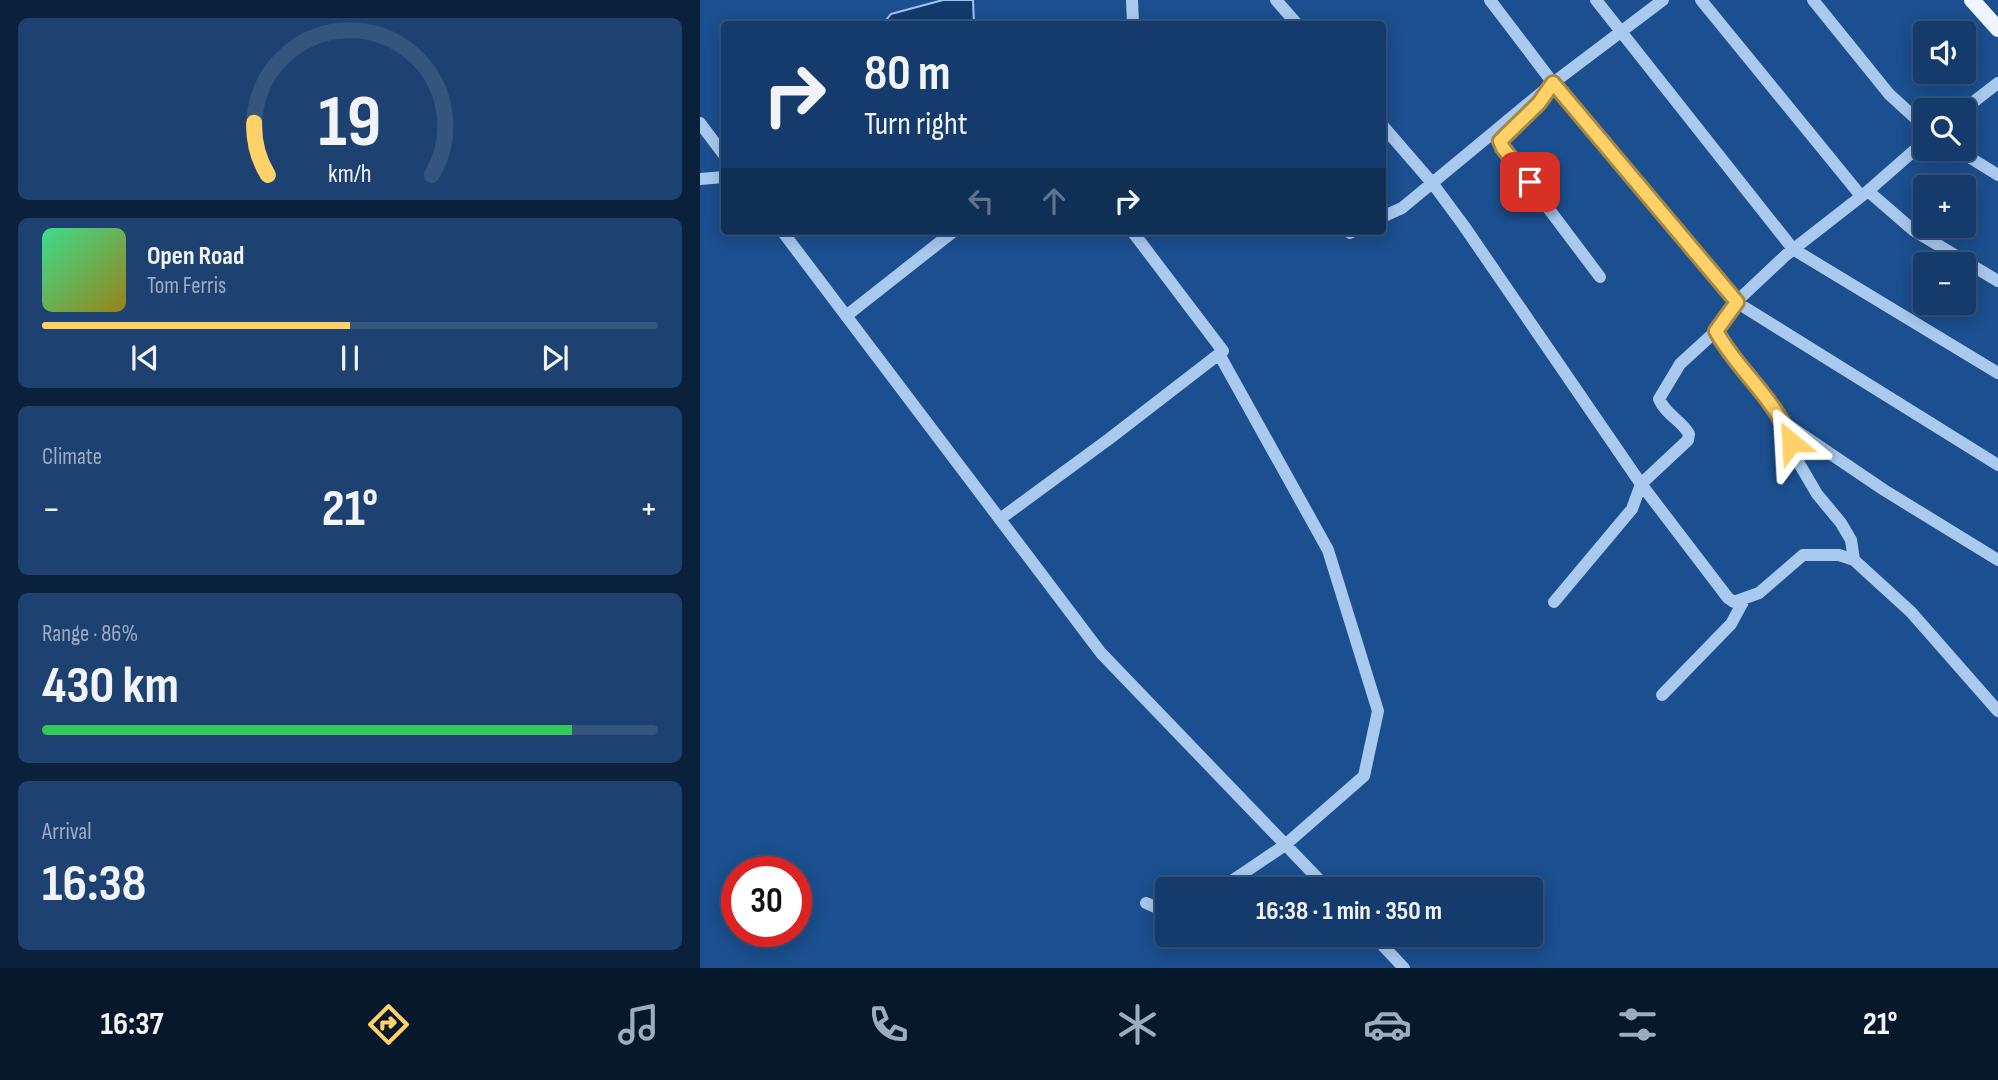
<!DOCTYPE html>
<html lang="en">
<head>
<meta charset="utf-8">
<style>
  :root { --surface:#143b6b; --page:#1d4271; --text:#f1f3f6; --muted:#9dadc1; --line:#33557e; --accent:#ffd166 }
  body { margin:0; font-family:"Sofia Sans Condensed",sans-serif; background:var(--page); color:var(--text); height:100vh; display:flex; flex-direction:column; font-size:26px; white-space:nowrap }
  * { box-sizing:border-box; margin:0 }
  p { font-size:23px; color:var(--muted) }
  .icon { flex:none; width:38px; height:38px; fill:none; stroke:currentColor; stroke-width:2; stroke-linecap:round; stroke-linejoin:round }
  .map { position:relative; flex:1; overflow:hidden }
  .drawer { display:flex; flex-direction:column; gap:18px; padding:18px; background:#0b203b; width:700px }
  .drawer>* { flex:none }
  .top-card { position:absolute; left:21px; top:21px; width:665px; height:214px; border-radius:7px; box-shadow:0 4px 18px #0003,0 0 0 2px var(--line); background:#143b6b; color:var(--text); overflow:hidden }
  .tools { position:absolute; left:1213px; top:21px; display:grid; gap:14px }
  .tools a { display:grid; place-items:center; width:63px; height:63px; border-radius:7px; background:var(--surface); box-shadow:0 4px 18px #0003,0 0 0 2px var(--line); font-size:35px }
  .speed { position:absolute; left:21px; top:856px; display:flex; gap:14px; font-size:35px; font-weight:700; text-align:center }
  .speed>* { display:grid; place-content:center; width:91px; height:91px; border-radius:50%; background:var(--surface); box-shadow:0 4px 18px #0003,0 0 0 2px var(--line); line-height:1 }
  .speed .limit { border:10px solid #d22; background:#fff; color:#111 }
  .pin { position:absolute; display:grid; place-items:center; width:60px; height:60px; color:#fff; margin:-30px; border-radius:14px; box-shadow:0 4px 10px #0006 }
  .me { position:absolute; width:77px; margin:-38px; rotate:333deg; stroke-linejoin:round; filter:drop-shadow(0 0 5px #0008) }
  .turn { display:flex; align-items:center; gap:24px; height:147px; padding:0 28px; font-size:32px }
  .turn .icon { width:91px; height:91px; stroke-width:2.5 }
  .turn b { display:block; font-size:49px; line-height:60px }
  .lanes { display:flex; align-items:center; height:66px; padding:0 28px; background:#0003; justify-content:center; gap:35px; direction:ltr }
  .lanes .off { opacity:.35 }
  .big { font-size:52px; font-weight:700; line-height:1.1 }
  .drawer .card { flex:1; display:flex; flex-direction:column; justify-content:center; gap:10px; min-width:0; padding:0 24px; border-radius:10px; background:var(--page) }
  .drawer .dial { align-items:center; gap:0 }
  .dial svg { height:182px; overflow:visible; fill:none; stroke:var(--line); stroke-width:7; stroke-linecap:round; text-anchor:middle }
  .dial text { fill:var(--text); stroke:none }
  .song { display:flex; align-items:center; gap:21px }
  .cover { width:84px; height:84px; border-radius:10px; background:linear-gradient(135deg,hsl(150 70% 55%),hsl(50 70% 35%)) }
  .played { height:7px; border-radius:4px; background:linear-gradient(90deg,var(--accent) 50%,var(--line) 50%) }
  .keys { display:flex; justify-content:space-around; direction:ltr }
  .heat { display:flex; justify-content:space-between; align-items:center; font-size:38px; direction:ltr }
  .charge { height:10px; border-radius:5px; background:linear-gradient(90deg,#34c759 86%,var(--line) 0) }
  .trip { position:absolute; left:455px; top:877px; width:388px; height:70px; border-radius:7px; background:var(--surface); box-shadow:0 4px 18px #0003,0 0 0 2px var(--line); font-weight:700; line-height:70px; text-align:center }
  .dock { display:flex; height:112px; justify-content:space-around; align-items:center; background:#08182b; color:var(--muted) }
  .dock .icon { width:49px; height:49px }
  .dock .selected { color:var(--accent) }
  .dock b { font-size:32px; color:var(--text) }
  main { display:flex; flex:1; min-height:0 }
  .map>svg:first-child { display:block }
  .water { fill:#123a6d; stroke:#9cc4f0; stroke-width:2 }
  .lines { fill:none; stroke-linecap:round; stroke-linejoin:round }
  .minor { stroke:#a9c9ee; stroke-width:12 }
  .major { stroke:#f0f6ff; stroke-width:16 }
  .route-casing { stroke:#a68842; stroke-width:18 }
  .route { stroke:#ffd166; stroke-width:12 }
</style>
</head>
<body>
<main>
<section class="drawer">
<div class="card dial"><svg viewBox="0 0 100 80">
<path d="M14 69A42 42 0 1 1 86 69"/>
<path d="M14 69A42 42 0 0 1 8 46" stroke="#ffd166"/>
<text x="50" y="56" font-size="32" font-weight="700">19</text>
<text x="50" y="72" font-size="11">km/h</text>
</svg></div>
<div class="card">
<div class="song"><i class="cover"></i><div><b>Open Road</b><p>Tom Ferris</p></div></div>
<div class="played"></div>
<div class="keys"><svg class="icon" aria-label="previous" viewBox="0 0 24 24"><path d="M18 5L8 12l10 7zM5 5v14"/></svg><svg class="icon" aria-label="pause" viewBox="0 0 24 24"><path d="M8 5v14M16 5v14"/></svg><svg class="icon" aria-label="next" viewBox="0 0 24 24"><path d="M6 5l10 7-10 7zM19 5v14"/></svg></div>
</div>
<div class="card"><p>Climate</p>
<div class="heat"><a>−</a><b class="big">21°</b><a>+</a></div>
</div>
<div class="card"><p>Range · 86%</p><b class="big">430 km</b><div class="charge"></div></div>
<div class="card"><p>Arrival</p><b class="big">16:38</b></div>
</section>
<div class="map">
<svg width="1298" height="968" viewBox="0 0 1298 968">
  <rect width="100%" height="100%" fill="#1b4f8f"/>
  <path class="water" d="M243,0H273L274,24H183L191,14Z"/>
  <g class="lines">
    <path class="minor" d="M432,0L433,24
      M576,0L597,24
      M790,0L853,83L1036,302L1298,465
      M896,0L1093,249L1298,373
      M1001,0L1161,196
      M1113,0L1189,94L1225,127
      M1263,110L1298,83
      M821,120L801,141L803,148L900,277
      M0,123L24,155
      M682,125L733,184L764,226L941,484L1028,598L1034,602L1059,593L1103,555H1139L1154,560
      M1256,149L1298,175
      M0,179L24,177
      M1168,191L1213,230L1298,281
      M682,217L702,208L853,83L963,0
      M82,231L401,653L628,889
      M650,233L654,231
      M146,316L254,231
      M1016,331L1028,353L1085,423L1184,490L1298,560
      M519,354L628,550L678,711L664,776L585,845L520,889
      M1085,423L1097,460L1117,494L1141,523L1151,540L1154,560L1211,612L1298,711
      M300,519L409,439L523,351L432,231
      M854,602L932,509L941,484L988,440L989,434C981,420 966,415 959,399L980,364L1016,331L1036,302L1086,255L1168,191L1225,141
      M962,695L1031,624L1044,600
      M446,903L467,912
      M672,934L704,968"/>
    <path class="major" d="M1272,0L1298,29"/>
  </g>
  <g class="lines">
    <g class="route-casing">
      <path id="route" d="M830,182L803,148L800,141L839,103L853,83L1037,302L1016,331C1037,370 1077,400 1091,442"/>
    </g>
    <use href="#route" class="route"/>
  </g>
</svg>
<div class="tools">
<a><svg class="icon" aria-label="sound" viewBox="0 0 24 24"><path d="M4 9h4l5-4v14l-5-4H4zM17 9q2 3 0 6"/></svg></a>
<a><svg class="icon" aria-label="search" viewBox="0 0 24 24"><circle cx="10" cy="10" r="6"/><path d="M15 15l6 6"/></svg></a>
<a>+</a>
<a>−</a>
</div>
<div class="speed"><div class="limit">30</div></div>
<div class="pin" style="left:830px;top:182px;background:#d93025"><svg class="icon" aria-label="arrive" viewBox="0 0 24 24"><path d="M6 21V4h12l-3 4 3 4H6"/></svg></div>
<svg class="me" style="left:1091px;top:442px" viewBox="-20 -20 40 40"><path d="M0-17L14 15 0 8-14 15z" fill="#ffd166" stroke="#fff" stroke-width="4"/></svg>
<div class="trip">16:38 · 1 min · 350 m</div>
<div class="top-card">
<div class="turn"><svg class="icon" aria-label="right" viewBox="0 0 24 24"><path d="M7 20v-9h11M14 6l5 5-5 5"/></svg><div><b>80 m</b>Turn right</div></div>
<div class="lanes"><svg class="icon off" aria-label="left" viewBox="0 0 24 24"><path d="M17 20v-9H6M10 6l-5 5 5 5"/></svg><svg class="icon off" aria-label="ahead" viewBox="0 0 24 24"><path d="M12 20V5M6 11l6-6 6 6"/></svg><svg class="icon" aria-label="right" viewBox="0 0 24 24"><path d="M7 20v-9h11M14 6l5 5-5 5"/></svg></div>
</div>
</div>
</main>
<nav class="dock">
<b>16:37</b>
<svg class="icon selected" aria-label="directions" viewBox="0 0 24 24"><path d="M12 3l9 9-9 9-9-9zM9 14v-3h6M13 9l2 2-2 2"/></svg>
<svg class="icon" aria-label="music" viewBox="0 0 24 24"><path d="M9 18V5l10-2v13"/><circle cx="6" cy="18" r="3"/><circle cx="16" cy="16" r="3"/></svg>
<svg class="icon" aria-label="phone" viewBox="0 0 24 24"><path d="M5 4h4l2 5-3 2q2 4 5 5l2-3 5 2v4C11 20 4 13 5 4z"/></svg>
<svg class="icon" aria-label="climate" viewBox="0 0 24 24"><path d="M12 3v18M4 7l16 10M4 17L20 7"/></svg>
<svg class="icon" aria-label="car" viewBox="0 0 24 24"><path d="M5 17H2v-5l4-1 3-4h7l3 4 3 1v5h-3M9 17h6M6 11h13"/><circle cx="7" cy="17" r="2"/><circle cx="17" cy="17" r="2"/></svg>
<svg class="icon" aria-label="filters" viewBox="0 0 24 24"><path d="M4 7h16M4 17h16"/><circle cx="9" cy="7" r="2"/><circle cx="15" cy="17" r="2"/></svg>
<b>21°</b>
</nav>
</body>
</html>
